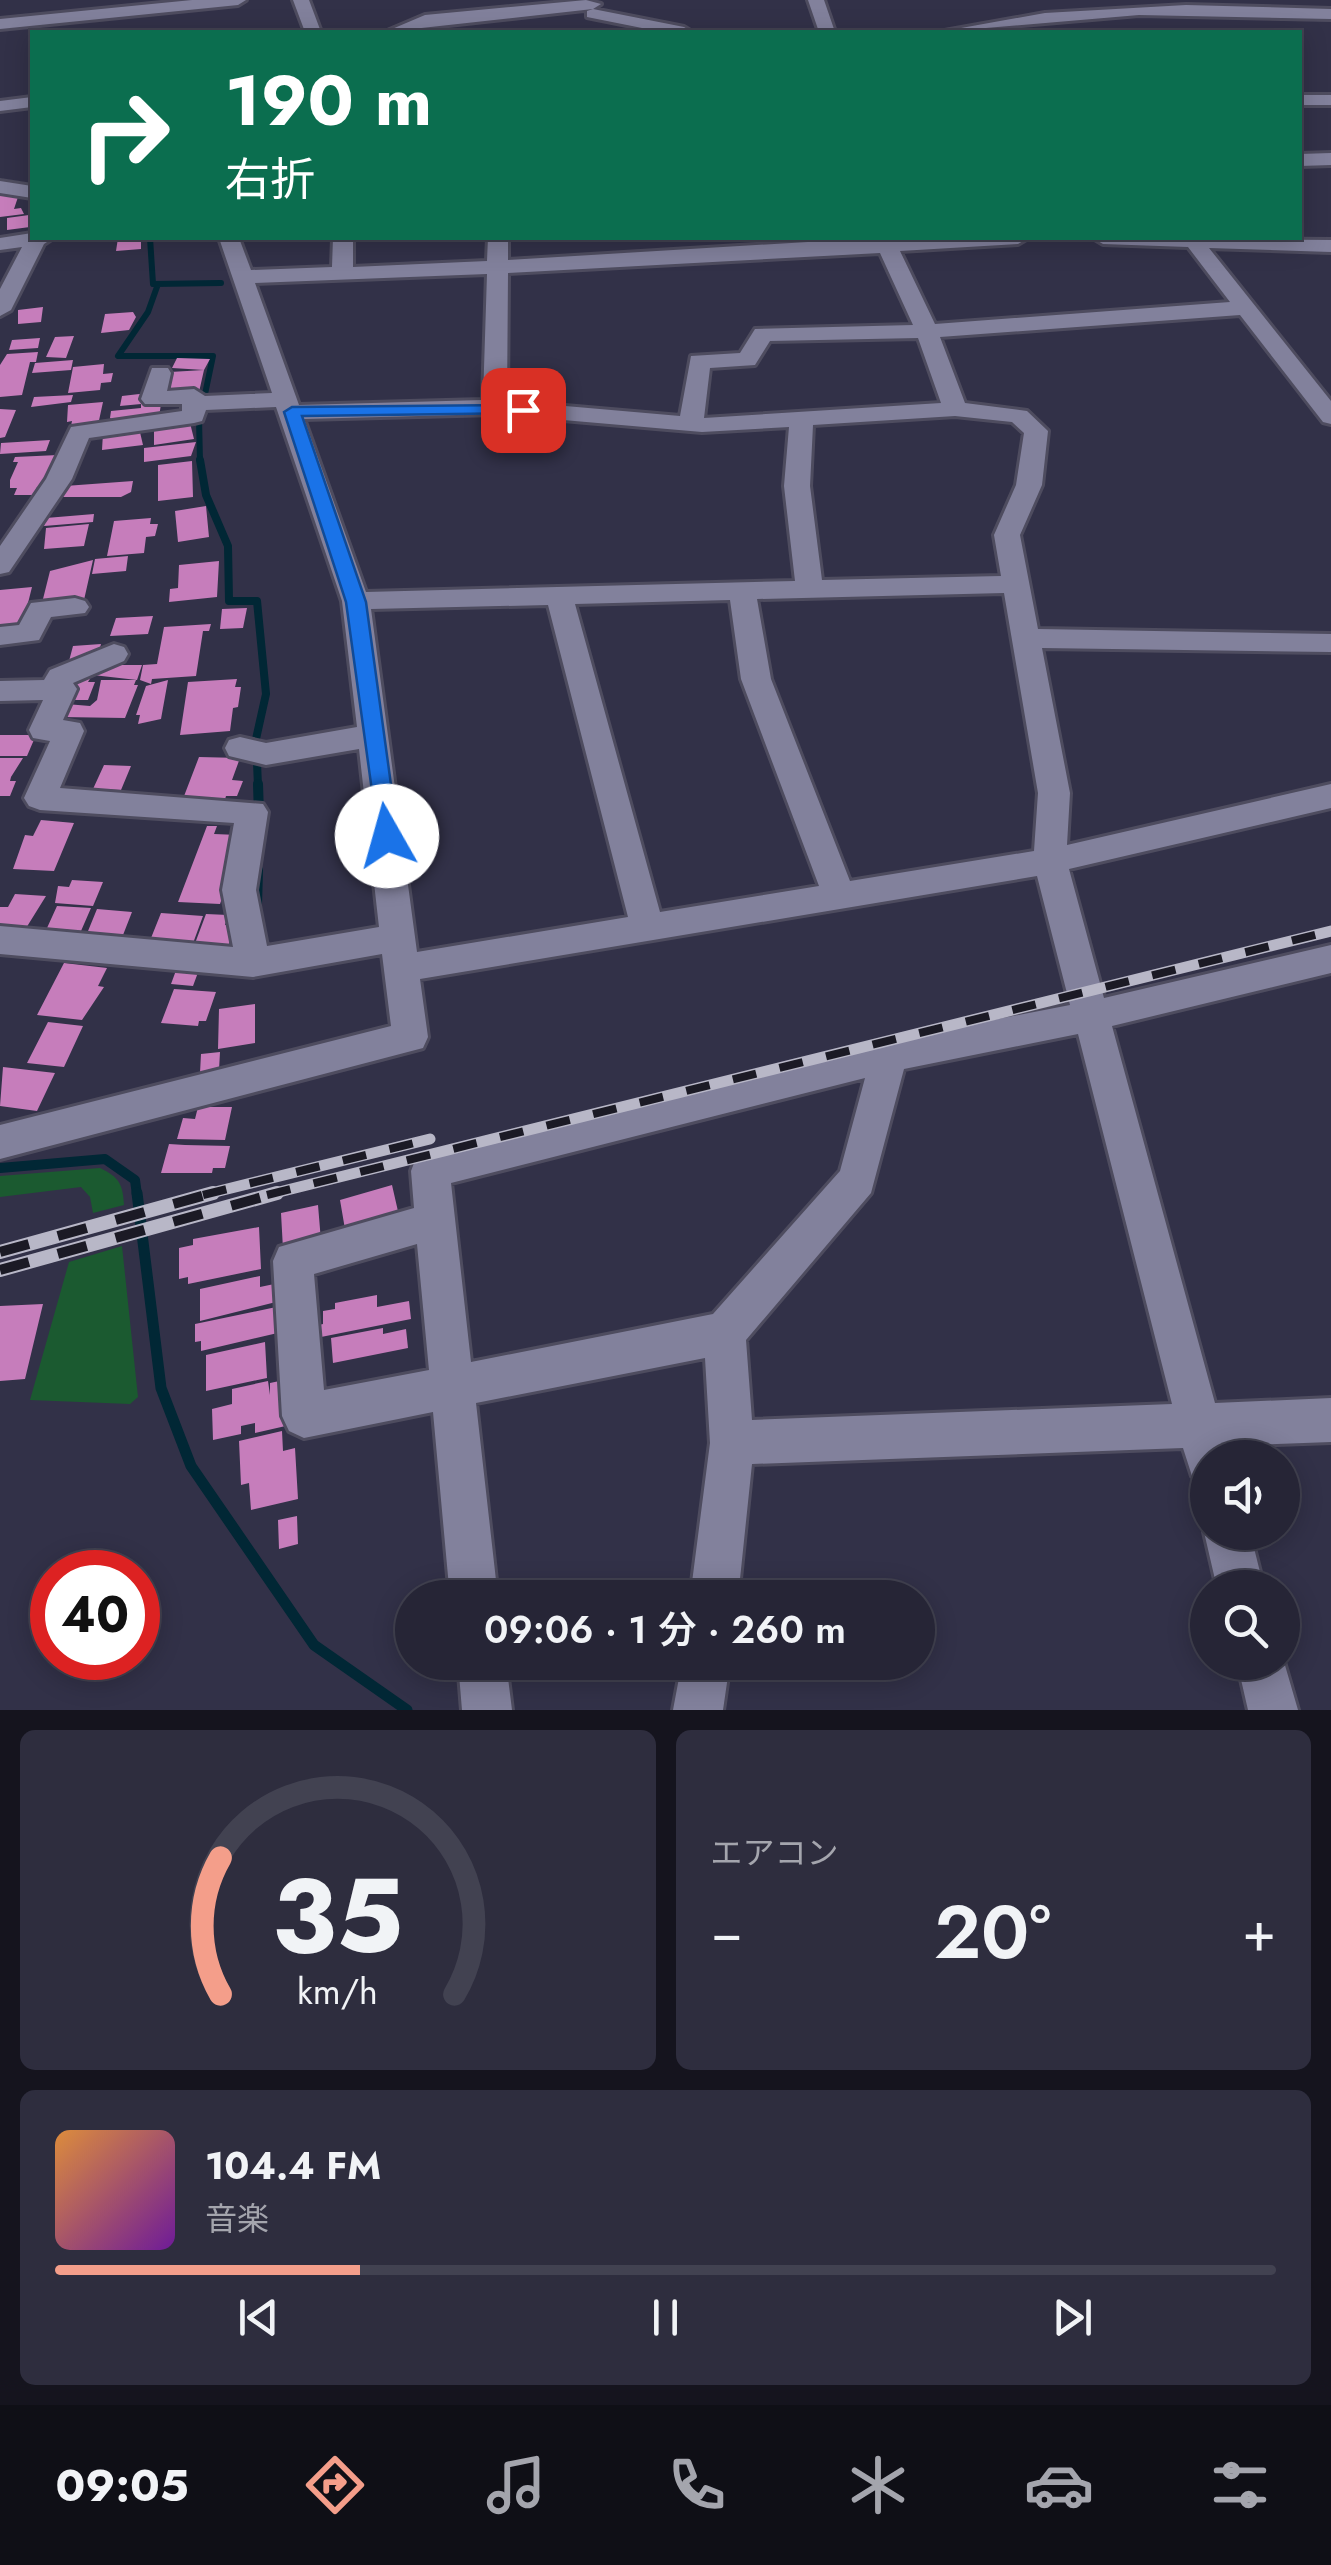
<!DOCTYPE html>
<html lang="ja">
<head>
<meta charset="utf-8">
<style>
  :root { --surface:#262536; --page:#2e2d3e; --text:#f1f3f6; --muted:#a4a5ad; --line:#424251; --accent:#f49e8a }
  body { margin:0; font-family:Jost,"Noto Sans JP",sans-serif; background:var(--page); color:var(--text); height:100vh; display:flex; flex-direction:column; font-size:38px; white-space:nowrap }
  * { box-sizing:border-box; margin:0 }
  p { font-size:32px; color:var(--muted) }
  .icon { flex:none; width:55px; height:55px; fill:none; stroke:currentColor; stroke-width:2; stroke-linecap:round; stroke-linejoin:round }
  .map { position:relative; height:1710px; overflow:hidden }
  .details { display:flex; flex-direction:column; gap:20px; padding:20px; background:#15141e; flex:1 }
  .details>* { flex:none }
  .guide { position:absolute; left:30px; top:30px; width:1272px; height:210px; border-radius:0px; box-shadow:0 5px 25px #0003,0 0 0 2px var(--line); background:#0b6e4f; color:#fff; overflow:hidden }
  .fabs { position:absolute; left:1190px; top:1440px; display:grid; gap:20px }
  .fabs a { display:grid; place-items:center; width:110px; height:110px; border-radius:50%; background:var(--surface); box-shadow:0 5px 25px #0003,0 0 0 2px var(--line); font-size:50px }
  .speed { position:absolute; left:30px; top:1550px; display:flex; gap:20px; font-size:50px; font-weight:700; text-align:center }
  .speed>* { display:grid; place-content:center; width:130px; height:130px; border-radius:50%; background:var(--surface); box-shadow:0 5px 25px #0003,0 0 0 2px var(--line); line-height:1 }
  .speed .limit { border:15px solid #d22; background:#fff; color:#111 }
  .pin { position:absolute; display:grid; place-items:center; width:85px; height:85px; color:#fff; margin:-42px; border-radius:20px; box-shadow:0 5px 15px #0006 }
  .me { position:absolute; width:110px; margin:-55px; rotate:353deg; stroke-linejoin:round; filter:drop-shadow(0 0 8px #0008) }
  .turn { display:flex; align-items:center; gap:35px; height:210px; padding:0 30px; font-size:45px }
  .turn .icon { width:130px; height:130px; stroke-width:2.5 }
  .turn b { display:block; font-size:70px; line-height:85px }
  .big { font-size:75px; font-weight:600; line-height:1.1 }
  .details .tile { flex:1; display:flex; flex-direction:column; justify-content:center; gap:15px; min-width:0; padding:0 35px; border-radius:15px; background:var(--page) }
  .details .dial { align-items:center; gap:0 }
  .dial svg { height:260px; overflow:visible; fill:none; stroke:var(--line); stroke-width:7; stroke-linecap:round; text-anchor:middle }
  .dial text { fill:var(--text); stroke:none }
  .song { display:flex; align-items:center; gap:30px }
  .cover { width:120px; height:120px; border-radius:15px; background:linear-gradient(135deg,hsl(30 70% 55%),hsl(280 70% 35%)) }
  .played { height:10px; border-radius:5px; background:linear-gradient(90deg,var(--accent) 25%,var(--line) 25%) }
  .keys { display:flex; justify-content:space-around; direction:ltr }
  .heat { display:flex; justify-content:space-between; align-items:center; font-size:55px; direction:ltr }
  .details .tiles { flex:1; display:grid; gap:20px; grid-template-columns:1fr 1fr }
  .tile:last-child { grid-column:span 2 }
  .trip { position:absolute; left:395px; top:1580px; width:540px; height:100px; border-radius:50px; background:var(--surface); box-shadow:0 5px 25px #0003,0 0 0 2px var(--line); font-weight:600; line-height:100px; text-align:center }
  .tab-bar { display:flex; height:160px; justify-content:space-around; align-items:center; background:#0f0f16; color:var(--muted) }
  .tab-bar .icon { width:70px; height:70px }
  .tab-bar .active { color:var(--accent) }
  .tab-bar b { font-size:45px; color:var(--text) }
  .map>svg:first-child { display:block }
  .green { fill:#1b5a30 }
  .lines { fill:none; stroke-linecap:round; stroke-linejoin:round }
  .stream-far4 { stroke:#012735; stroke-width:5 }
  .stream-far3 { stroke:#012735; stroke-width:6 }
  .stream-far2 { stroke:#012735; stroke-width:8 }
  .stream-far1 { stroke:#012735; stroke-width:10 }
  .stream { stroke:#012735; stroke-width:11 }
  .building { fill:#c67dbb }
  .minor-casing { stroke:#4e4c5f; stroke-width:6 }
  .minor { fill:#82819c; fill-rule:evenodd }
  .rail-far1-casing { stroke:#b8b7c7; stroke-width:11 }
  .rail-casing { stroke:#b8b7c7; stroke-width:14 }
  .rail-far1 { stroke:#1b1a25; stroke-width:8; stroke-dasharray:24; stroke-linecap:butt }
  .rail { stroke:#1b1a25; stroke-width:10; stroke-dasharray:30; stroke-linecap:butt }
  .route { fill:#1a73e8; stroke:#114b97; stroke-width:2.5 }
</style>
</head>
<body>
<div class="map">
<svg width="1331" height="1710" viewBox="0 0 1331 1710">
  <rect width="100%" height="100%" fill="#323148"/>
  <path class="green" d="M100,1168C119,1177 123,1184 124,1205L93,1213L90,1197L81,1187L0,1197V1176Z
    M122,1246L138,1397L130,1404L30,1400L69,1262Z"/>
  <g class="lines">
    <path class="stream-far4" d="M555,0L561,2
      M0,181L32,186"/>
    <path class="stream-far3" d="M150,238L153,284L221,283
      M158,284L148,312L118,356H213L204,399
      M199,419L200,462"/>
    <path class="stream-far2" d="M200,460L206,495L228,546L229,601H257L266,694L256,739L258,786"/>
    <path class="stream-far1" d="M258,784L259,815
      M257,905L258,870
      M0,1168L105,1159L135,1180L137,1195"/>
    <path class="stream" d="M137,1193L161,1388L191,1466L314,1645L407,1710"/>
  </g>
  <path class="building" d="M0,189L19,194L14,209L21,208L24,214L0,217Z
    M29,215L30,227L7,230V218Z
    M118,238H141V249L116,251Z
    M43,307L41,322L18,324V310Z
    M133,312L136,317L129,330L101,333L105,314Z
    M74,336L66,358L46,357L55,337Z
    M40,338L38,348L9,350L12,340Z
    M38,352L36,362H30L22,395L0,397V365L7,354Z
    M177,358L210,359L204,370L172,368Z
    M73,360L71,370L32,373L35,363Z
    M104,364L103,374L113,373L111,382L101,383L100,390L68,393L73,367Z
    M204,370L199,392L170,393V372Z
    M148,393L146,405L161,404L159,417L115,422L110,418L111,411L141,408V404L120,406L122,396Z
    M73,395L71,402L31,407L34,397Z
    M103,402L98,425L71,426L72,421L67,422L68,405Z
    M0,409L16,410L5,437L0,438Z
    M190,423L194,439L154,445V428Z
    M139,428L143,445L102,450L103,433Z
    M50,440L46,451L0,454L1,443Z
    M196,442L191,456L144,462V448Z
    M58,455L45,487H37L34,495H14L17,488H10V480L18,462H13L15,457Z
    M192,461L193,497L158,501V465Z
    M133,481L131,492L121,497H63L65,486Z
    M206,506L209,537L178,542L175,511Z
    M94,514L93,522L44,526L46,518Z
    M151,518L150,524H158L155,536L146,537L144,553L107,556L114,521Z
    M89,524L84,546L44,549L46,528Z
    M128,556L126,571L92,574L95,559Z
    M93,560L84,600L42,603L50,571Z
    M219,561L217,597L169,602L170,589L178,588L179,565Z
    M32,587L22,627L0,629V590Z
    M247,608L243,628L220,629L222,609Z
    M153,616L148,634L110,636L116,618Z
    M211,624L209,631H203L196,676L152,679L151,684L140,680L143,665L157,664L164,627Z
    M101,644L97,659L69,661L73,646Z
    M100,665H142L137,680L84,674Z
    M80,677H91L88,682H95L88,700H68Z
    M237,679L235,687H241L238,707L233,708L230,731L180,735L188,682Z
    M101,680H136L134,685H138L125,718L61,717L66,704L90,706L97,700Z
    M168,680L161,719L138,724L140,715H136L146,686Z
    M0,735H36L27,756H0Z
    M199,757L240,758L232,780L243,781L237,796H226L224,803L181,804Z
    M0,758H23L11,777L10,781H16L10,796H0Z
    M104,765L131,766L121,790L93,789Z
    M41,820L74,823L54,871L13,869L25,835L33,836Z
    M207,826H217L214,834L238,835L241,844L220,904L178,902Z
    M72,880L103,882L93,906L55,903L58,886L69,887Z
    M15,894L46,896L23,933L0,931V907H8Z
    M57,906L91,908L81,931L47,928Z
    M97,909L132,912L123,935L86,936Z
    M161,913L203,916L192,946L151,938Z
    M206,914L228,915L225,925H231L228,934L232,935L226,952L194,946Z
    M64,963L107,968L98,986L104,987L82,1020L37,1015Z
    M178,965L200,967L193,986L171,984Z
    M174,989L216,992L206,1021H199L198,1026L161,1023Z
    M255,1004V1043L218,1049L219,1009Z
    M48,1022L83,1026L64,1067L27,1063Z
    M220,1052L219,1070L200,1073L201,1054Z
    M3,1067L55,1073L37,1111L0,1106Z
    M198,1107H232L225,1140L177,1139L183,1118L195,1119Z
    M169,1144L185,1145L230,1146L225,1168H213L212,1173H161Z
    M392,1185L400,1220L346,1235L340,1200Z
    M318,1205L321,1241L283,1249L281,1213Z
    M259,1227L261,1269L188,1284V1277L179,1279V1248L193,1245V1239Z
    M260,1276V1287L279,1283L280,1301L200,1321V1289Z
    M377,1295V1307L409,1301L411,1319L311,1339L310,1327L323,1324V1311L335,1309V1303Z
    M43,1304L25,1379L0,1381V1306Z
    M281,1306L282,1332L201,1351V1341L195,1342V1324Z
    M383,1328V1334L406,1329L408,1348L333,1363L331,1338Z
    M265,1342L267,1378L206,1391V1355Z
    M289,1379L290,1425L255,1433V1423L241,1426V1434L213,1440L212,1409L232,1404V1389L268,1381L270,1395V1383Z
    M282,1431L283,1451L295,1448L298,1499L251,1510L249,1483L241,1485L239,1441Z
    M297,1516L298,1544L279,1549L278,1520Z"/>
  <g class="lines">
    <g class="minor-casing">
      <path id="minor" d="M192,0H246L238,5L0,29V19Z
        M293,0H309L321,32H305Z
        M586,0L601,4L593,9L385,32L425,15Z
        M808,0H824L835,32H819Z
        M1186,5L1331,9V19L1139,15L939,32L1045,13Z
        M593,9L684,27L692,32H662L587,17V11Z
        M1300,95H1331V105H1300Z
        M32,97V107L0,111V101Z
        M1331,153V165L1300,166V154Z
        M0,181L32,186V198L0,193Z
        M32,233V238H53L44,244L11,310L0,316V289L22,247L0,250V238Z
        M219,238H239L251,270L332,267L333,238H353V267L487,261L488,238H508V260L874,238H1028L1018,244L900,251L935,324L1230,302L1188,247L1103,244L1093,238L1331,240V252L1209,248L1331,401V424L1323,422L1240,315L940,337L965,403L1027,411L1048,431L1042,485L1020,535L1038,629L1331,634V652L1042,648L1070,793L1067,845L1331,784V808L1069,869L1104,998L1331,945V973L1112,1026L1215,1403L1331,1398V1442L1226,1446L1230,1458H1208V1482L1192,1476L1183,1448L752,1464L738,1598H690L710,1443L705,1358L476,1403L498,1598H450L433,1412L304,1438L289,1431L282,1416L273,1261L279,1247L414,1208L411,1171L416,1158L430,1153L889,1040L1070,1005L1037,876L420,979L428,1037L423,1048L0,1159V1125L391,1026L382,954L253,977L0,954V926L233,947L222,890L234,823L40,810L29,806L24,798L50,741L33,738L29,730L43,700L0,701V681L44,680L50,670L114,644L124,647L128,654L124,661L73,683L77,689L63,720L80,723L84,731L60,788L263,804L268,812L256,890L267,946L379,927L359,749L266,765L229,756L225,748L229,740L240,737L266,743L357,727L342,601L276,407L206,410L202,421L194,423L89,438L72,479L9,572L0,574V546L46,479L71,427L182,411V404H145L141,399L152,368H168L171,373L167,391L194,389L205,396L272,393ZM880,253L913,325L755,329L740,353L691,356L680,416L507,401L508,273ZM487,274L483,400L299,405L255,283ZM918,338L941,403L704,418L710,368L755,365L770,341ZM495,414L702,432L789,427L784,486L795,581L366,592L304,419ZM955,416L1012,422L1024,433L1016,485L994,535L1001,576L822,580L810,486L813,425ZM1004,593L1038,793L1034,851L850,881L771,679L757,599ZM730,600L741,679L819,886L660,912L575,604ZM548,605L628,917L417,952L371,609ZM1078,1034L1172,1404L752,1420L746,1340L871,1193L904,1069ZM865,1078L840,1171L713,1314L471,1362L451,1183ZM417,1244L429,1370L324,1390L314,1274Z
        M75,598L85,601L89,607L85,613L51,617L39,640L0,645V627L19,625L31,603Z
        M1208,1524V1532H1250L1264,1588H1217L1204,1532Z
        M1282,1655L1298,1710H1248L1237,1662H1282Z
        M458,1662H506L512,1710H462Z
        M682,1662H730L723,1710H673Z"/>
    </g>
    <use href="#minor" class="minor"/>
    <g class="rail-far1-casing">
      <path id="rail-far1" d="M203,1195L430,1139
        M267,1195L1331,931"/>
    </g>
    <g class="rail-casing">
      <path id="rail" d="M0,1252L213,1193
        M0,1270L277,1193"/>
    </g>
    <use href="#rail-far1" class="rail-far1"/>
    <use href="#rail" class="rail"/>
  </g>
  <path class="route" d="M523,405L529,406V413L302,416L366,602L398,836L387,844L379,842L346,602L284,412L292,407Z"/>
</svg>
<div class="fabs">
<a><svg class="icon" aria-label="sound" viewBox="0 0 24 24"><path d="M4 9h4l5-4v14l-5-4H4zM17 9q2 3 0 6"/></svg></a>
<a><svg class="icon" aria-label="search" viewBox="0 0 24 24"><circle cx="10" cy="10" r="6"/><path d="M15 15l6 6"/></svg></a>
</div>
<div class="speed"><div class="limit">40</div></div>
<div class="pin" style="left:523px;top:410px;background:#d93025"><svg class="icon" aria-label="arrive" viewBox="0 0 24 24"><path d="M6 21V4h12l-3 4 3 4H6"/></svg></div>
<svg class="me" style="left:387px;top:836px" viewBox="-20 -20 40 40"><circle r="19" fill="#fff"/><path d="M0-13L10 11 0 6-10 11z" fill="#1a73e8"/></svg>
<div class="trip">09:06 · 1 分 · 260 m</div>
<div class="guide">
<div class="turn"><svg class="icon" aria-label="right" viewBox="0 0 24 24"><path d="M7 20v-9h11M14 6l5 5-5 5"/></svg><div><b>190 m</b>右折</div></div>
</div>
</div>
<section class="details">
<div class="tiles">
<div class="tile dial"><svg viewBox="0 0 100 80">
<path d="M14 69A42 42 0 1 1 86 69"/>
<path d="M14 69A42 42 0 0 1 14 27" stroke="#f49e8a"/>
<text x="50" y="56" font-size="32" font-weight="700">35</text>
<text x="50" y="72" font-size="11">km/h</text>
</svg></div>
<div class="tile"><p>エアコン</p>
<div class="heat"><a>−</a><b class="big">20°</b><a>+</a></div>
</div>
<div class="tile">
<div class="song"><i class="cover"></i><div><b>104.4 FM</b><p>音楽</p></div></div>
<div class="played"></div>
<div class="keys"><svg class="icon" aria-label="previous" viewBox="0 0 24 24"><path d="M18 5L8 12l10 7zM5 5v14"/></svg><svg class="icon" aria-label="pause" viewBox="0 0 24 24"><path d="M8 5v14M16 5v14"/></svg><svg class="icon" aria-label="next" viewBox="0 0 24 24"><path d="M6 5l10 7-10 7zM19 5v14"/></svg></div>
</div>
</div>
</section>
<nav class="tab-bar">
<b>09:05</b>
<svg class="icon active" aria-label="directions" viewBox="0 0 24 24"><path d="M12 3l9 9-9 9-9-9zM9 14v-3h6M13 9l2 2-2 2"/></svg>
<svg class="icon" aria-label="music" viewBox="0 0 24 24"><path d="M9 18V5l10-2v13"/><circle cx="6" cy="18" r="3"/><circle cx="16" cy="16" r="3"/></svg>
<svg class="icon" aria-label="phone" viewBox="0 0 24 24"><path d="M5 4h4l2 5-3 2q2 4 5 5l2-3 5 2v4C11 20 4 13 5 4z"/></svg>
<svg class="icon" aria-label="climate" viewBox="0 0 24 24"><path d="M12 3v18M4 7l16 10M4 17L20 7"/></svg>
<svg class="icon" aria-label="car" viewBox="0 0 24 24"><path d="M5 17H2v-5l4-1 3-4h7l3 4 3 1v5h-3M9 17h6M6 11h13"/><circle cx="7" cy="17" r="2"/><circle cx="17" cy="17" r="2"/></svg>
<svg class="icon" aria-label="filters" viewBox="0 0 24 24"><path d="M4 7h16M4 17h16"/><circle cx="9" cy="7" r="2"/><circle cx="15" cy="17" r="2"/></svg>
</nav>
</body>
</html>
